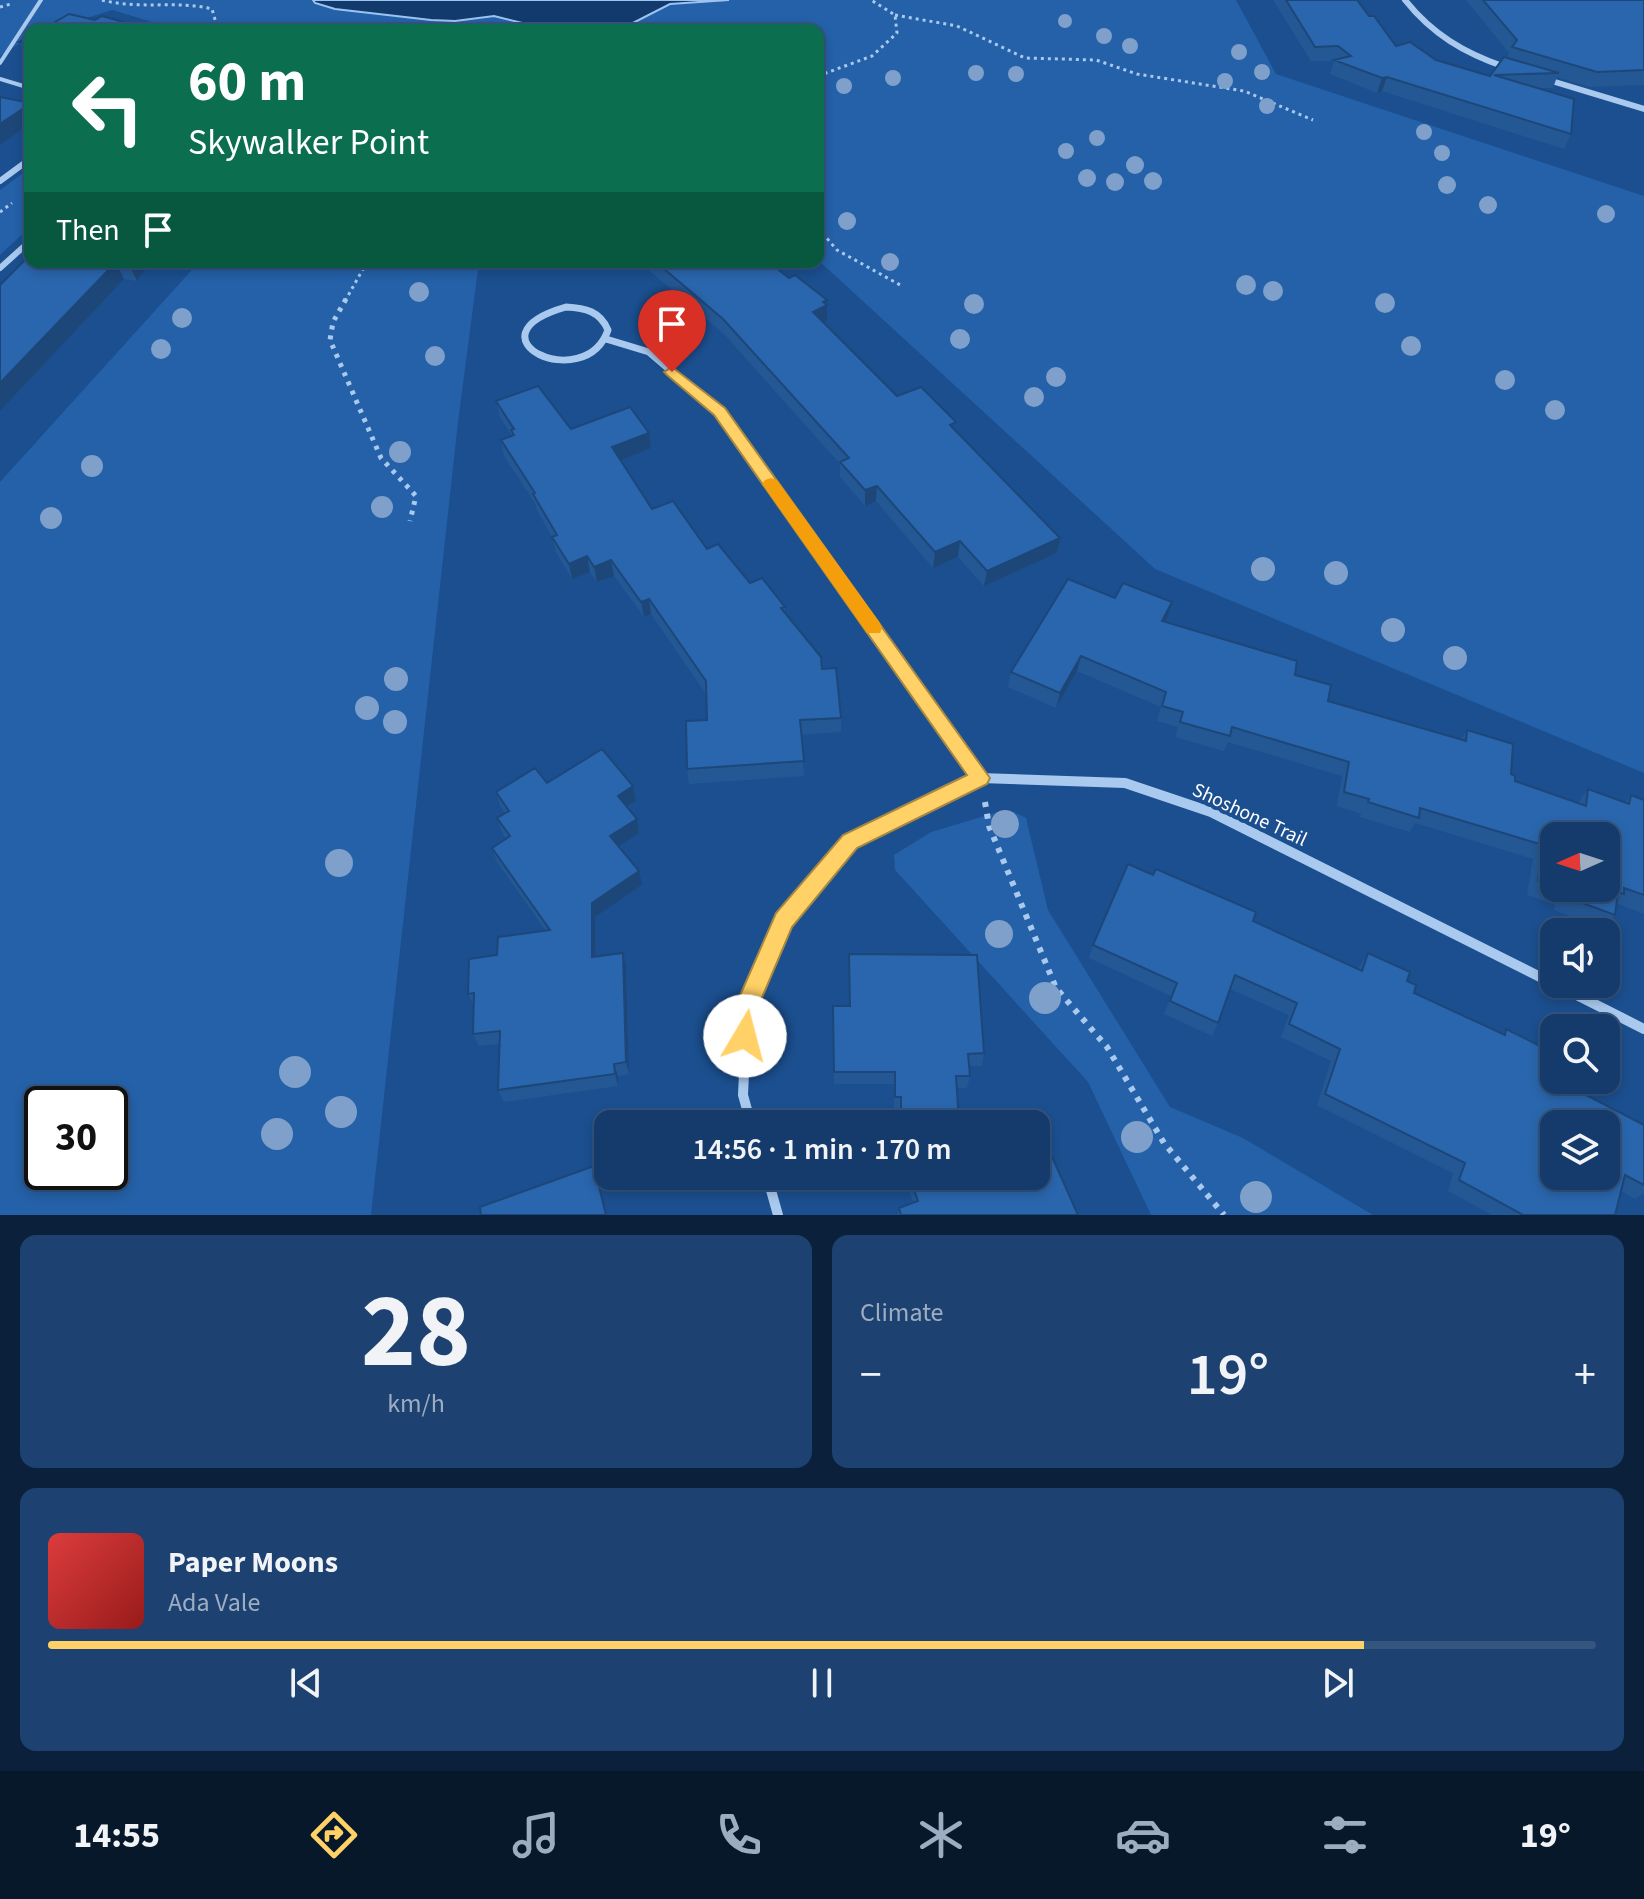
<!DOCTYPE html>
<html lang="en">
<head>
<meta charset="utf-8">
<style>
  :root { --surface:#143b6b; --page:#1d4271; --text:#f1f3f6; --muted:#9dadc1; --line:#33557e; --accent:#ffd166 }
  body { margin:0; font-family:"Source Sans 3",sans-serif; background:var(--page); color:var(--text); height:100vh; display:flex; flex-direction:column; font-size:30px; white-space:nowrap }
  * { box-sizing:border-box; margin:0 }
  p { font-size:26px; color:var(--muted) }
  .icon { flex:none; width:44px; height:44px; fill:none; stroke:currentColor; stroke-width:2; stroke-linecap:round; stroke-linejoin:round }
  .map { position:relative; height:1215px; overflow:hidden }
  .drawer { display:flex; flex-direction:column; gap:20px; padding:20px; background:#0b203b; flex:1 }
  .drawer>* { flex:none }
  .hud { position:absolute; left:24px; top:24px; width:800px; height:244px; border-radius:16px; box-shadow:0 4px 12px #0003,0 0 0 2px var(--line); background:#0b6e4f; color:#fff; overflow:hidden }
  .needle { width:52px; rotate:267deg }
  .tools { position:absolute; left:1540px; top:822px; display:grid; gap:16px }
  .tools a { display:grid; place-items:center; width:80px; height:80px; border-radius:16px; background:var(--surface); box-shadow:0 4px 12px #0003,0 0 0 2px var(--line); font-size:40px }
  .speed { position:absolute; left:24px; top:1086px; display:flex; gap:16px; font-size:40px; font-weight:700; text-align:center }
  .speed>* { display:grid; place-content:center; width:104px; height:104px; border-radius:50%; background:var(--surface); box-shadow:0 4px 12px #0003,0 0 0 2px var(--line); line-height:1 }
  .speed .limit { border:4px solid #111; border-radius:12px; background:#fff; color:#111 }
  .pin { position:absolute; display:grid; place-items:center; width:68px; height:68px; color:#fff; margin:-82px -34px; border-radius:50% 50% 50% 0; rotate:-45deg; box-shadow:0 0 8px #0007 }
  .pin .icon { rotate:45deg }
  .me { position:absolute; width:88px; margin:-44px; rotate:8deg; stroke-linejoin:round; filter:drop-shadow(0 0 6px #0008) }
  .turn { display:flex; align-items:center; gap:28px; height:168px; padding:0 32px; font-size:36px }
  .turn .icon { width:104px; height:104px; stroke-width:2.5 }
  .turn b { display:block; font-size:56px; line-height:68px }
  .then { display:flex; align-items:center; height:76px; padding:0 32px; background:#0003; gap:16px; font-size:30px }
  .big { font-size:60px; font-weight:600; line-height:1.1 }
  .drawer .card { flex:1; display:flex; flex-direction:column; justify-content:center; gap:12px; min-width:0; padding:0 28px; border-radius:16px; background:var(--page) }
  .drawer .dial { align-items:center; gap:0 }
  .dial b { font-size:104px; line-height:1 }
  .song { display:flex; align-items:center; gap:24px }
  .cover { width:96px; height:96px; border-radius:12px; background:linear-gradient(135deg,hsl(0 70% 55%),hsl(0 70% 35%)) }
  .played { height:8px; border-radius:4px; background:linear-gradient(90deg,var(--accent) 85%,var(--line) 85%) }
  .keys { display:flex; justify-content:space-around; direction:ltr }
  .heat { display:flex; justify-content:space-between; align-items:center; font-size:44px; direction:ltr }
  .drawer .tiles { flex:1; display:grid; gap:20px; grid-template-columns:1fr 1fr }
  .card:last-child { grid-column:span 2 }
  .trip { position:absolute; left:594px; top:1110px; width:456px; height:80px; border-radius:16px; background:var(--surface); box-shadow:0 4px 12px #0003,0 0 0 2px var(--line); font-weight:600; line-height:80px; text-align:center }
  .tabs { display:flex; height:128px; justify-content:space-around; align-items:center; background:#08182b; color:var(--muted) }
  .tabs .icon { width:56px; height:56px }
  .tabs .active { color:var(--accent) }
  .tabs b { font-size:36px; color:var(--text) }
  .map>svg:first-child { display:block }
  .green { fill:#2461a8; fill-rule:evenodd }
  .water { fill:#123a6d; stroke:#9cc4f0; stroke-width:2 }
  .lines { fill:none; stroke-linecap:round; stroke-linejoin:round }
  .path-far2 { stroke:#a9c9ee; stroke-width:3; stroke-dasharray:3 4; stroke-linecap:butt }
  .path-far1 { stroke:#a9c9ee; stroke-width:5; stroke-dasharray:4 6; stroke-linecap:butt }
  .path { stroke:#a9c9ee; stroke-width:6; stroke-dasharray:5 7; stroke-linecap:butt }
  .service { stroke:#a9c9ee; stroke-width:4 }
  .minor-far2 { stroke:#a9c9ee; stroke-width:6 }
  .minor-far1 { stroke:#a9c9ee; stroke-width:7 }
  .minor { stroke:#a9c9ee; stroke-width:10 }
  .tree { fill:#7ea0ca }
  .wall { fill:#245895; fill-rule:evenodd }
  .shaded-wall { fill:#1d4779 }
  .building { fill:#2a66ad; stroke:#1d4779; stroke-width:2; fill-rule:evenodd }
  .route { fill:#ffd166; stroke:#a68842; stroke-width:2 }
  .slow { fill:#f59e0b }
  .labels { text-anchor:middle; stroke-width:8; stroke-linejoin:round; paint-order:stroke }
  .street-label { font-size:20px; fill:#fff; stroke:#1b4f8f }
</style>
</head>
<body>
<div class="map">
<svg width="1644" height="1215" viewBox="0 0 1644 1215">
  <rect width="100%" height="100%" fill="#1b4f8f"/>
  <path class="green" d="M0,0H1236L1276,74L1644,196V773L1155,569L818,260V30H179L112,10L50,30H30V37L0,56Z
    M30,168V227L0,255V190Z
    M199,262H479L458,422L371,1215H0V482ZM42,1104H110V1172H42Z
    M1001,811L1014,812L1026,818L1048,910L1170,1107L1243,1138L1373,1215H1151L1088,1082L895,870L894,855L931,832Z"/>
  <path class="water" d="M313,0H729L670,4L629,25L607,30H551L494,16L455,21L431,20L335,9L315,3Z"/>
  <g class="lines">
    <path class="path-far2" d="M102,0C139,10 178,0 212,9L218,30
      M0,7L11,4
      M895,15L957,26L1025,58L1096,60L1137,74L1244,91L1313,120
      M818,76L872,56L897,33L895,15L871,0
      M0,212L12,203
      M818,228L837,250L902,286
      M345,301L367,262"/>
    <path class="path-far1" d="M346,299L333,322L330,340L381,458L416,496L410,521"/>
    <path class="path" d="M985,802L989,826L1056,988L1107,1047L1164,1143L1224,1215"/>
    <path class="service" d="M0,63L41,0
      M0,79L30,88"/>
    <path class="minor-far2" d="M1405,0C1432,34 1464,53 1505,67
      M1545,79L1644,109
      M0,181L30,159
      M0,268L30,241"/>
    <path class="minor-far1" d="M566,307C585,308 600,311 608,330C585,396 462,337 566,307Z
      M606,339L649,352L719,412L921,696"/>
    <path class="minor" d="M920,694L980,778
      M1555,984L1644,1029
      M751,1124L743,1095L747,1007L784,920L850,841L980,778L1125,783L1211,812L1554,984
      M767,1176L778,1215"/>
  </g>
  <g class="tree">
    <circle cx="1065" cy="21" r="7"/>
    <circle cx="1104" cy="36" r="8"/>
    <circle cx="1130" cy="46" r="8"/>
    <circle cx="1239" cy="52" r="8"/>
    <circle cx="1262" cy="72" r="8"/>
    <circle cx="976" cy="73" r="8"/>
    <circle cx="1016" cy="74" r="8"/>
    <circle cx="893" cy="78" r="8"/>
    <circle cx="1225" cy="81" r="8"/>
    <circle cx="844" cy="86" r="8"/>
    <circle cx="1267" cy="106" r="8"/>
    <circle cx="1424" cy="132" r="8"/>
    <circle cx="1097" cy="138" r="8"/>
    <circle cx="1066" cy="151" r="8"/>
    <circle cx="1442" cy="153" r="8"/>
    <circle cx="1135" cy="165" r="9"/>
    <circle cx="1087" cy="178" r="9"/>
    <circle cx="1153" cy="181" r="9"/>
    <circle cx="1115" cy="182" r="9"/>
    <circle cx="1447" cy="185" r="9"/>
    <circle cx="1488" cy="205" r="9"/>
    <circle cx="1606" cy="214" r="9"/>
    <circle cx="847" cy="221" r="9"/>
    <circle cx="890" cy="262" r="9"/>
    <circle cx="1246" cy="285" r="10"/>
    <circle cx="1273" cy="291" r="10"/>
    <circle cx="419" cy="292" r="10"/>
    <circle cx="1385" cy="303" r="10"/>
    <circle cx="974" cy="304" r="10"/>
    <circle cx="182" cy="318" r="10"/>
    <circle cx="960" cy="339" r="10"/>
    <circle cx="1411" cy="346" r="10"/>
    <circle cx="161" cy="349" r="10"/>
    <circle cx="435" cy="356" r="10"/>
    <circle cx="1056" cy="377" r="10"/>
    <circle cx="1505" cy="380" r="10"/>
    <circle cx="1034" cy="397" r="10"/>
    <circle cx="1555" cy="410" r="10"/>
    <circle cx="400" cy="452" r="11"/>
    <circle cx="92" cy="466" r="11"/>
    <circle cx="382" cy="507" r="11"/>
    <circle cx="51" cy="518" r="11"/>
    <circle cx="1263" cy="569" r="12"/>
    <circle cx="1336" cy="573" r="12"/>
    <circle cx="1393" cy="630" r="12"/>
    <circle cx="1455" cy="658" r="12"/>
    <circle cx="396" cy="679" r="12"/>
    <circle cx="367" cy="708" r="12"/>
    <circle cx="395" cy="722" r="12"/>
    <circle cx="1005" cy="824" r="14"/>
    <circle cx="339" cy="863" r="14"/>
    <circle cx="999" cy="934" r="14"/>
    <circle cx="1045" cy="998" r="16"/>
    <circle cx="295" cy="1072" r="16"/>
    <circle cx="341" cy="1112" r="16"/>
    <circle cx="277" cy="1134" r="16"/>
    <circle cx="1137" cy="1137" r="16"/>
    <circle cx="1256" cy="1197" r="16"/>
  </g>
  <path class="wall" d="M1273,0H1357L1369,16L1396,46L1436,60L1490,76L1507,58L1509,53L1466,0H1644V85L1590,87L1557,77L1553,88H1538L1571,134L1564,149L1382,91L1377,93L1330,74L1334,61H1311Z
    M30,36V57L26,56L19,42Z
    M30,262H151L137,281L124,279L0,411V285Z
    M639,262H769L789,278L827,300V321L824,322L897,396L955,431L1060,538L1057,553L984,586L958,557L933,568L876,501L865,506L840,477V464L724,334Z
    M496,401L571,429L651,448L620,460L652,509L707,549L750,583L785,607V612L822,669L841,718V732L801,735L804,776L689,784L687,769L707,720L706,694L651,614L644,617L614,576L597,582L590,572L572,579L556,552L552,537L537,510L535,503L504,456L501,440L512,436L500,417Z
    M1115,598L1167,618L1165,622L1295,675L1328,701L1461,740L1467,730L1511,774L1515,781L1578,803L1588,789L1625,802L1631,795L1644,800V914L1616,903L1615,915L1602,928L1554,910L1555,905L1527,895L1533,859L1415,823L1410,832L1360,817L1361,814L1337,806L1342,776L1228,742L1224,751L1175,737L1178,727L1157,721L1161,707L1077,671L1056,708L1008,687L1011,672ZM1554,836L1606,888H1554Z
    M547,783L633,786L636,801L627,807L637,819L639,833L618,846L642,885L595,917L596,956L626,966L629,1074L618,1076V1086L504,1102L498,1090L500,1044L479,1046L473,1034L474,1006L468,994L497,955L546,931L497,862L492,848L506,839L502,832L497,818L505,813L500,806L496,792Z
    M1253,921L1358,969L1368,953L1407,981L1414,993L1502,1034L1506,1029L1559,1081L1644,1125V1193L1635,1199L1621,1191L1615,1215H1492L1448,1191L1453,1173L1317,1105L1331,1061L1281,1037L1289,1015L1230,989L1218,1023L1212,1036L1164,1014L1171,996L1089,958L1093,945Z
    M849,954L984,1053L982,1066H969L970,1076L967,1088H957L959,1124H900L899,1108H894V1084H834L833,1006H849Z
    M909,1176L1078,1215H898L899,1208L913,1202L907,1186Z"/>
  <path class="shaded-wall" d="M1387,77L1382,91L1377,93L1382,78Z
    M30,104V123L0,145V124Z
    M116,262L124,279L0,411V383Z
    M130,262H151L137,281L129,264Z
    M827,300V321L813,327V312L823,302Z
    M649,433L651,448L614,463L612,447Z
    M877,486L876,501L865,506V490Z
    M1060,538L1057,553L984,586L987,571Z
    M960,541L958,557L933,568L935,552Z
    M587,556L590,572L572,579L569,564Z
    M611,560L614,576L597,582L594,567Z
    M649,599L651,614L644,617L641,602Z
    M1172,602L1167,618L1158,636L1162,621Z
    M1081,656L1077,671L1056,708L1060,693Z
    M633,786L636,801L621,810L618,796Z
    M637,819L639,833L613,850L610,836Z
    M639,871L642,885L595,917L596,970L592,957V903Z
    M623,953L626,966L629,1074L626,1062Z
    M614,1064L618,1076V1086L615,1074Z
    M594,1166L598,1177L607,1215H606Z"/>
  <path class="building" d="M1286,0H1357L1369,16H1374L1396,46L1410,42L1436,60L1490,76L1504,57L1559,73L1494,75L1574,99L1571,134L1387,77L1382,78L1334,60L1351,56L1338,46L1315,47Z
    M1483,0H1644V70L1597,72L1512,47L1517,40Z
    M69,14L95,20L102,16L152,30H41Z
    M30,36V44L19,42Z
    M0,97L30,103V104L0,124Z
    M30,255V262H116L0,383V285Z
    M656,262H769L789,278L795,275L827,300L823,302L827,305L813,312L897,396L921,387L956,422L950,425L1060,538L987,571L960,541L935,552L877,486L865,490L840,462L849,458L723,319Z
    M538,386L571,429L630,407L649,433L612,447L652,509L673,501L707,549L718,544L750,583L762,578L785,607L781,608L821,657L822,669L836,668L841,718L800,720L804,761L687,769L686,721L707,720L706,681L649,599L641,602L611,560L594,567L587,556L569,564L552,537L557,535L533,494L535,493L501,440L514,435L511,430L514,429L496,401Z
    M1068,579L1115,598L1123,583L1172,602L1162,621L1297,661L1295,675L1331,685L1328,701L1466,741L1467,730L1513,744L1511,774L1515,776V781L1586,806L1588,789L1629,804L1631,795L1644,800V895L1624,888V894L1618,892L1615,915L1566,897V891L1557,888H1606V836H1554V887L1538,881L1543,845L1420,808L1419,818L1368,802L1369,799L1344,792L1349,762L1232,727L1230,736L1180,722L1183,712L1162,706L1166,692L1081,656L1060,693L1011,672Z
    M602,749L633,786L618,796L637,819L610,836L639,871L592,903V957L623,953L626,1062L614,1064L615,1074L498,1090L500,1031L473,1034L474,993L468,994L469,959L497,955L498,937L550,930L492,848L510,836L497,818L509,811L496,792L535,768L547,783Z
    M1128,864L1153,875L1156,869L1256,912L1253,921L1362,971L1368,953L1410,972L1407,981L1416,985L1414,993L1505,1035L1506,1029L1554,1053V1080H1560L1559,1081L1644,1125V1185L1625,1175L1615,1215H1523L1459,1180L1465,1163L1325,1094L1340,1049L1289,1024L1297,1003L1235,975L1218,1023L1170,1001L1177,983L1093,945ZM1554,1124H1606V1176H1554Z
    M849,954L977,955L984,1053L968,1054L970,1076H956L959,1123L901,1122V1097H895V1072H834L833,1006H850Z
    M1040,1130L1078,1215H901L899,1208L918,1201L909,1176H1036V1131Z
    M594,1166L606,1215H481L480,1207Z"/>
  <path class="route" d="M672,367L725,408L990,778L987,784L857,848L792,927L758,1007L753,1044L745,1047L737,1044L734,1036L735,1007L776,913L843,835L967,775L714,415L667,375L664,372Z"/>
  <path class="slow" d="M771,478L777,480L880,623L882,628L880,633H867L765,488L762,484L765,480Z"/>
  <g class="labels">
    <g class="street-label">
      <text transform="translate(1250 814) rotate(25)" y="7">Shoshone Trail</text>
    </g>
  </g>
</svg>
<div class="tools">
<a><svg class="needle" viewBox="-14 -14 28 28"><path d="M0-13l5 13h-10z" fill="#e53935"/><path d="M0 13l5-13h-10z" fill="#9dadc1"/></svg></a>
<a><svg class="icon" aria-label="sound" viewBox="0 0 24 24"><path d="M4 9h4l5-4v14l-5-4H4zM17 9q2 3 0 6"/></svg></a>
<a><svg class="icon" aria-label="search" viewBox="0 0 24 24"><circle cx="10" cy="10" r="6"/><path d="M15 15l6 6"/></svg></a>
<a><svg class="icon" aria-label="layers" viewBox="0 0 24 24"><path d="M12 4l9 5-9 5-9-5zM3 14l9 5 9-5"/></svg></a>
</div>
<div class="speed"><div class="limit">30</div></div>
<div class="pin" style="left:672px;top:372px;background:#d93025"><svg class="icon" aria-label="arrive" viewBox="0 0 24 24"><path d="M6 21V4h12l-3 4 3 4H6"/></svg></div>
<svg class="me" style="left:745px;top:1036px" viewBox="-20 -20 40 40"><circle r="19" fill="#fff"/><path d="M0-13L10 11 0 6-10 11z" fill="#ffd166"/></svg>
<div class="trip">14:56 · 1 min · 170 m</div>
<div class="hud">
<div class="turn"><svg class="icon" aria-label="left" viewBox="0 0 24 24"><path d="M17 20v-9H6M10 6l-5 5 5 5"/></svg><div><b>60 m</b>Skywalker Point</div></div>
<div class="then">Then<svg class="icon" aria-label="arrive" viewBox="0 0 24 24"><path d="M6 21V4h12l-3 4 3 4H6"/></svg></div>
</div>
</div>
<section class="drawer">
<div class="tiles">
<div class="card dial"><b>28</b><p>km/h</p></div>
<div class="card"><p>Climate</p>
<div class="heat"><a>−</a><b class="big">19°</b><a>+</a></div>
</div>
<div class="card">
<div class="song"><i class="cover"></i><div><b>Paper Moons</b><p>Ada Vale</p></div></div>
<div class="played"></div>
<div class="keys"><svg class="icon" aria-label="previous" viewBox="0 0 24 24"><path d="M18 5L8 12l10 7zM5 5v14"/></svg><svg class="icon" aria-label="pause" viewBox="0 0 24 24"><path d="M8 5v14M16 5v14"/></svg><svg class="icon" aria-label="next" viewBox="0 0 24 24"><path d="M6 5l10 7-10 7zM19 5v14"/></svg></div>
</div>
</div>
</section>
<nav class="tabs">
<b>14:55</b>
<svg class="icon active" aria-label="directions" viewBox="0 0 24 24"><path d="M12 3l9 9-9 9-9-9zM9 14v-3h6M13 9l2 2-2 2"/></svg>
<svg class="icon" aria-label="music" viewBox="0 0 24 24"><path d="M9 18V5l10-2v13"/><circle cx="6" cy="18" r="3"/><circle cx="16" cy="16" r="3"/></svg>
<svg class="icon" aria-label="phone" viewBox="0 0 24 24"><path d="M5 4h4l2 5-3 2q2 4 5 5l2-3 5 2v4C11 20 4 13 5 4z"/></svg>
<svg class="icon" aria-label="climate" viewBox="0 0 24 24"><path d="M12 3v18M4 7l16 10M4 17L20 7"/></svg>
<svg class="icon" aria-label="car" viewBox="0 0 24 24"><path d="M5 17H2v-5l4-1 3-4h7l3 4 3 1v5h-3M9 17h6M6 11h13"/><circle cx="7" cy="17" r="2"/><circle cx="17" cy="17" r="2"/></svg>
<svg class="icon" aria-label="filters" viewBox="0 0 24 24"><path d="M4 7h16M4 17h16"/><circle cx="9" cy="7" r="2"/><circle cx="15" cy="17" r="2"/></svg>
<b>19°</b>
</nav>
</body>
</html>
